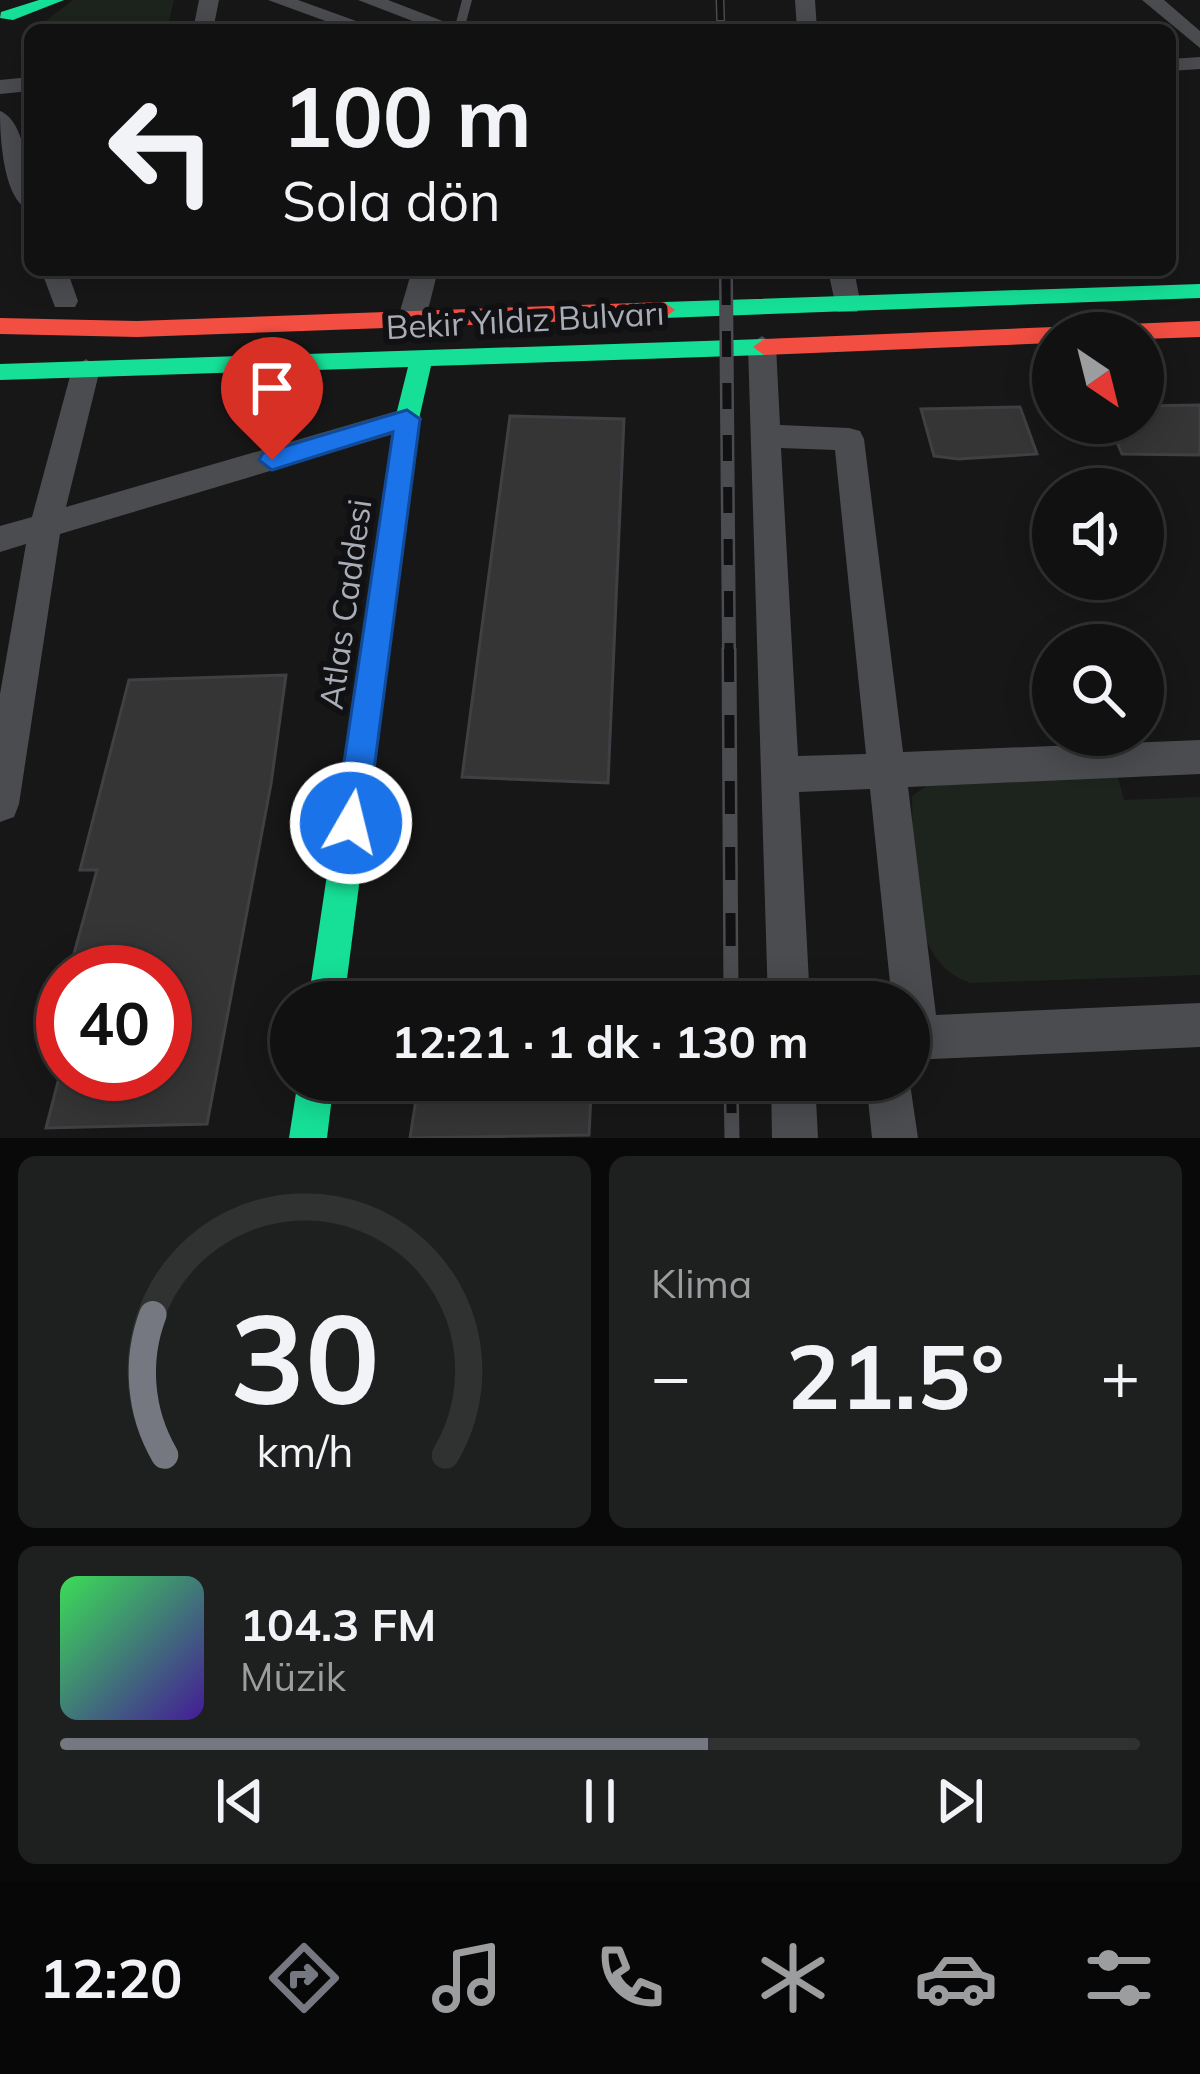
<!DOCTYPE html>
<html lang="tr">
<head>
<meta charset="utf-8">
<style>
  :root { --surface:#111; --page:#1e1f1f; --text:#f1f3f6; --muted:#9c9d9f; --line:#303131; --accent:#757880 }
  body { margin:0; font-family:Mulish,sans-serif; background:var(--page); color:var(--text); height:100vh; display:flex; flex-direction:column; font-size:45px; white-space:nowrap }
  * { box-sizing:border-box; margin:0 }
  p { font-size:39px; color:var(--muted) }
  .icon { flex:none; width:66px; height:66px; fill:none; stroke:currentColor; stroke-width:2; stroke-linecap:round; stroke-linejoin:round }
  .map { position:relative; height:1138px; overflow:hidden }
  .details { display:flex; flex-direction:column; gap:18px; padding:18px; background:#090909; flex:1 }
  .details>* { flex:none }
  .hud { position:absolute; left:24px; top:24px; width:1152px; height:252px; border-radius:18px; box-shadow:0 6px 30px #0003,0 0 0 3px var(--line); background:#111; color:var(--text); overflow:hidden }
  .needle { width:78px; rotate:145deg }
  .buttons { position:absolute; left:1032px; top:312px; display:grid; gap:24px }
  .buttons a { display:grid; place-items:center; width:132px; height:132px; border-radius:50%; background:var(--surface); box-shadow:0 6px 30px #0003,0 0 0 3px var(--line); font-size:60px }
  .speed { position:absolute; left:36px; top:945px; display:flex; gap:24px; font-size:60px; font-weight:700; text-align:center }
  .speed>* { display:grid; place-content:center; width:156px; height:156px; border-radius:50%; background:var(--surface); box-shadow:0 6px 30px #0003,0 0 0 3px var(--line); line-height:1 }
  .speed .limit { border:18px solid #d22; background:#fff; color:#111 }
  .pin { position:absolute; display:grid; place-items:center; width:102px; height:102px; color:#fff; margin:-123px -51px; border-radius:50% 50% 50% 0; rotate:-45deg; box-shadow:0 0 12px #0007 }
  .pin .icon { rotate:45deg }
  .me { position:absolute; width:132px; margin:-66px; rotate:8deg; stroke-linejoin:round; filter:drop-shadow(0 0 9px #0008) }
  .turn { display:flex; align-items:center; gap:42px; height:252px; padding:0 60px; font-size:54px }
  .turn .icon { width:156px; height:156px; stroke-width:2.5 }
  .turn b { display:block; font-size:84px; line-height:102px }
  .big { font-size:90px; font-weight:700; line-height:1.1 }
  .details .widget { flex:1; display:flex; flex-direction:column; justify-content:center; gap:18px; min-width:0; padding:0 42px; border-radius:18px; background:var(--page) }
  .details .dial { align-items:center; gap:0 }
  .dial svg { height:312px; overflow:visible; fill:none; stroke:var(--line); stroke-width:7; stroke-linecap:round; text-anchor:middle }
  .dial text { fill:var(--text); stroke:none }
  .song { display:flex; align-items:center; gap:36px }
  .cover { width:144px; height:144px; border-radius:18px; background:linear-gradient(135deg,hsl(130 70% 55%),hsl(260 70% 35%)) }
  .played { height:12px; border-radius:6px; background:linear-gradient(90deg,var(--accent) 60%,var(--line) 60%) }
  .keys { display:flex; justify-content:space-around; direction:ltr }
  .heat { display:flex; justify-content:space-between; align-items:center; font-size:66px; direction:ltr }
  .details .tiles { flex:1; display:grid; gap:18px; grid-template-columns:1fr 1fr }
  .widget:last-child { grid-column:span 2 }
  .trip { position:absolute; left:270px; top:981px; width:660px; height:120px; border-radius:60px; background:var(--surface); box-shadow:0 6px 30px #0003,0 0 0 3px var(--line); font-weight:700; line-height:120px; text-align:center }
  .tab-bar { display:flex; height:192px; justify-content:space-around; align-items:center; background:#070707; color:var(--muted) }
  .tab-bar .icon { width:84px; height:84px }
  .tab-bar .on { color:var(--accent) }
  .tab-bar b { font-size:54px; color:var(--text) }
  .map>svg:first-child { display:block }
  .green { fill:#1d241e }
  .building { fill:#353536; stroke:#3f4043; stroke-width:3 }
  .lines { fill:none; stroke-linecap:round; stroke-linejoin:round }
  .lane { fill:#4b4c50; fill-rule:evenodd }
  .street { fill:#4b4c50; fill-rule:evenodd }
  .fast { fill:#16e098; fill-rule:evenodd }
  .jam { fill:#f24e42; fill-rule:evenodd }
  .rail-far2-casing { stroke:#4b4c4f; stroke-width:9 }
  .rail-far1-casing { stroke:#4b4c4f; stroke-width:14 }
  .rail-casing { stroke:#4b4c4f; stroke-width:15 }
  .rail-far2 { stroke:#111113; stroke-width:6; stroke-dasharray:20; stroke-linecap:butt }
  .rail-far1 { stroke:#111113; stroke-width:9; stroke-dasharray:26; stroke-linecap:butt }
  .rail { stroke:#111113; stroke-width:10; stroke-dasharray:33; stroke-linecap:butt }
  .route { fill:#1a73e8; stroke:#114b97; stroke-width:3 }
  .labels { text-anchor:middle; stroke-width:12; stroke-linejoin:round; paint-order:stroke }
  .street-label { font-size:33px; fill:#a8adb8; stroke:#111113 }
</style>
</head>
<body>
<div class="map">
<svg width="1200" height="1138" viewBox="0 0 1200 1138">
  <rect width="100%" height="100%" fill="#171717"/>
  <path class="green" d="M73,0H174L167,30H34Z
    M1116,770L1124,800L1200,797V975L971,983C902,962 914,852 912,796L926,786Z"/>
  <path class="building" d="M1200,405V455L1122,454L1109,423H1143V406Z
    M1020,407L1037,454L958,459L934,456L921,409Z
    M510,416L624,419L608,783L462,777Z
    M286,675L271,784L207,1124L46,1128L60,1074H165V972H69L97,870H80L129,680Z
    M419,1080H582L581,1094H591L589,1135L410,1138Z"/>
  <g class="lines">
    <path class="lane" d="M462,0H472L464,30H454Z"/>
    <path class="street" d="M199,0H219L213,30H193Z
      M268,0H298L381,30H350Z
      M358,0H388L466,30H436Z
      M795,0H815L817,30H797Z
      M1142,0H1164L1200,31V48Z
      M1200,57V69L1170,71V59Z
      M30,77V91L0,94V80Z
      M0,111C27,121 30,184 30,210C3,201 0,136 0,111Z
      M41,270H67L78,301L75,307H55Z
      M412,270H438L426,318L412,327L398,318Z
      M828,270H854L861,306L857,312H837Z
      M762,336L776,346L780,425L849,428L860,431L864,439L903,752L1200,740V774L908,787L936,1015L1200,1003V1047L909,1060V1002H892L870,789L799,792L810,1002H768L748,346ZM781,448L835,450L866,754L798,756Z
      M86,359L100,369L66,507L407,408L417,411L422,419L417,427L60,534L19,804L14,817L0,822V694L26,544L0,552V526L32,517L72,369Z
      M909,1077L918,1138H872L866,1080Z
      M771,1080H815L818,1138H772Z"/>
    <path class="fast" d="M39,0H64L13,20L0,18L1,12Z
      M1200,284V298L664,318L653,310L664,302Z
      M764,339L775,347L764,355L431,366L419,419L344,1002H308L395,419L408,367L0,380V364Z
      M298,1080H334L327,1138H289Z"/>
    <path class="jam" d="M664,302L675,310L664,318L137,337L0,334V318L137,321Z
      M1200,321V337L1143,339V333H1093L1104,325Z
      M1053,327L1063,333H1053V343L764,355L753,347L764,339Z"/>
    <g class="rail-far2-casing">
      <path id="rail-far2" d="M720,0L721,30
        M726,270V282"/>
    </g>
    <g class="rail-far1-casing">
      <path id="rail-far1" d="M726,279L729,652"/>
    </g>
    <g class="rail-casing">
      <path id="rail" d="M729,649L731,1002
        M731,1080L732,1138"/>
    </g>
    <use href="#rail-far2" class="rail-far2"/>
    <use href="#rail-far1" class="rail-far1"/>
    <use href="#rail" class="rail"/>
  </g>
  <path class="route" d="M407,410L420,419L367,823L363,834L351,838L340,834L335,823L393,432L272,470L259,460L263,453Z"/>
  <g class="labels">
    <g class="street-label">
      <text transform="translate(525 320) rotate(-3)" y="12">Bekir Yıldız Bulvarı</text>
      <text transform="translate(345 604) rotate(-82)" y="12">Atlas Caddesi</text>
    </g>
  </g>
</svg>
<div class="buttons">
<a><svg class="needle" viewBox="-14 -14 28 28"><path d="M0-13l5 13h-10z" fill="#e53935"/><path d="M0 13l5-13h-10z" fill="#9c9d9f"/></svg></a>
<a><svg class="icon" aria-label="sound" viewBox="0 0 24 24"><path d="M4 9h4l5-4v14l-5-4H4zM17 9q2 3 0 6"/></svg></a>
<a><svg class="icon" aria-label="search" viewBox="0 0 24 24"><circle cx="10" cy="10" r="6"/><path d="M15 15l6 6"/></svg></a>
</div>
<div class="speed"><div class="limit">40</div></div>
<div class="pin" style="left:272px;top:460px;background:#d93025"><svg class="icon" aria-label="arrive" viewBox="0 0 24 24"><path d="M6 21V4h12l-3 4 3 4H6"/></svg></div>
<svg class="me" style="left:351px;top:823px" viewBox="-20 -20 40 40"><circle r="17" fill="#1a73e8" stroke="#fff" stroke-width="3"/><path d="M0-11L8 9 0 5-8 9z" fill="#fff"/></svg>
<div class="trip">12:21 · 1 dk · 130 m</div>
<div class="hud">
<div class="turn"><svg class="icon" aria-label="left" viewBox="0 0 24 24"><path d="M17 20v-9H6M10 6l-5 5 5 5"/></svg><div><b>100 m</b>Sola dön</div></div>
</div>
</div>
<section class="details">
<div class="tiles">
<div class="widget dial"><svg viewBox="0 0 100 80">
<path d="M14 69A42 42 0 1 1 86 69"/>
<path d="M14 69A42 42 0 0 1 11 33" stroke="#757880"/>
<text x="50" y="56" font-size="32" font-weight="700">30</text>
<text x="50" y="72" font-size="11">km/h</text>
</svg></div>
<div class="widget"><p>Klima</p>
<div class="heat"><a>−</a><b class="big">21.5°</b><a>+</a></div>
</div>
<div class="widget">
<div class="song"><i class="cover"></i><div><b>104.3 FM</b><p>Müzik</p></div></div>
<div class="played"></div>
<div class="keys"><svg class="icon" aria-label="previous" viewBox="0 0 24 24"><path d="M18 5L8 12l10 7zM5 5v14"/></svg><svg class="icon" aria-label="pause" viewBox="0 0 24 24"><path d="M8 5v14M16 5v14"/></svg><svg class="icon" aria-label="next" viewBox="0 0 24 24"><path d="M6 5l10 7-10 7zM19 5v14"/></svg></div>
</div>
</div>
</section>
<nav class="tab-bar">
<b>12:20</b>
<svg class="icon on" aria-label="directions" viewBox="0 0 24 24"><path d="M12 3l9 9-9 9-9-9zM9 14v-3h6M13 9l2 2-2 2"/></svg>
<svg class="icon" aria-label="music" viewBox="0 0 24 24"><path d="M9 18V5l10-2v13"/><circle cx="6" cy="18" r="3"/><circle cx="16" cy="16" r="3"/></svg>
<svg class="icon" aria-label="phone" viewBox="0 0 24 24"><path d="M5 4h4l2 5-3 2q2 4 5 5l2-3 5 2v4C11 20 4 13 5 4z"/></svg>
<svg class="icon" aria-label="climate" viewBox="0 0 24 24"><path d="M12 3v18M4 7l16 10M4 17L20 7"/></svg>
<svg class="icon" aria-label="car" viewBox="0 0 24 24"><path d="M5 17H2v-5l4-1 3-4h7l3 4 3 1v5h-3M9 17h6M6 11h13"/><circle cx="7" cy="17" r="2"/><circle cx="17" cy="17" r="2"/></svg>
<svg class="icon" aria-label="filters" viewBox="0 0 24 24"><path d="M4 7h16M4 17h16"/><circle cx="9" cy="7" r="2"/><circle cx="15" cy="17" r="2"/></svg>
</nav>
</body>
</html>
